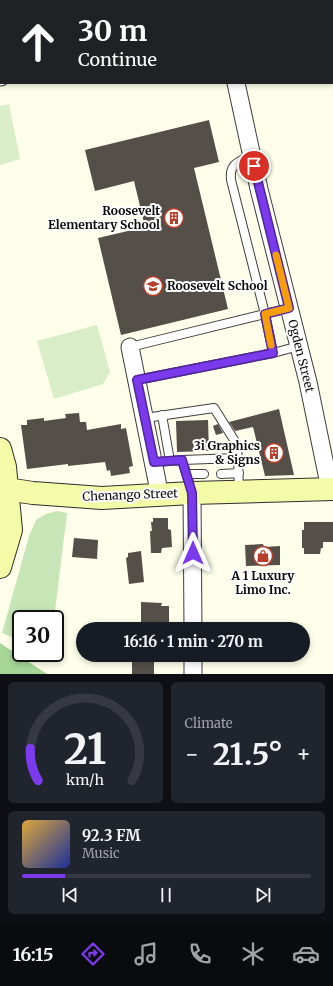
<!DOCTYPE html>
<html lang="en">
<head>
<meta charset="utf-8">
<style>
  :root { --surface:#171b24; --page:#20242c; --text:#f1f3f6; --muted:#9ea1a6; --line:#363941; --accent:#7c3aed }
  body { margin:0; font-family:Merriweather,serif; background:var(--page); color:var(--text); height:100vh; display:flex; flex-direction:column; font-size:15px; white-space:nowrap }
  * { box-sizing:border-box; margin:0 }
  p { font-size:13px; color:var(--muted) }
  .icon { flex:none; width:22px; height:22px; fill:none; stroke:currentColor; stroke-width:2; stroke-linecap:round; stroke-linejoin:round }
  .map { position:relative; height:674px; overflow:hidden }
  .drawer { display:flex; flex-direction:column; gap:8px; padding:8px; background:#0d0f14; flex:1 }
  .drawer>* { flex:none }
  .hud { position:absolute; left:0px; top:0px; width:333px; height:84px; box-shadow:0 2px 6px #0003; background:#202124; color:#fff; overflow:hidden }
  .speed { position:absolute; left:12px; top:610px; display:flex; gap:8px; font-size:20px; font-weight:700; text-align:center }
  .speed>* { display:grid; place-content:center; width:52px; height:52px; border-radius:50%; background:var(--surface); box-shadow:0 2px 6px #0003; line-height:1 }
  .speed .limit { border:2px solid #111; border-radius:6px; background:#fff; color:#111 }
  .pin { position:absolute; display:grid; place-items:center; width:34px; height:34px; color:#fff; margin:-17px; border:2px solid #fff; border-radius:50%; box-shadow:0 1px 4px #0007 }
  .me { position:absolute; width:44px; margin:-22px; rotate:0deg; stroke-linejoin:round; filter:drop-shadow(0 0 3px #0008) }
  .turn { display:flex; align-items:center; gap:14px; height:84px; padding:0 12px; font-size:18px }
  .turn .icon { width:52px; height:52px; stroke-width:2.5 }
  .turn b { display:block; font-size:28px; line-height:34px }
  .big { font-size:30px; font-weight:700; line-height:1.1 }
  .drawer .widget { flex:1; display:flex; flex-direction:column; justify-content:center; gap:6px; min-width:0; padding:0 14px; border-radius:6px; background:var(--page) }
  .drawer .dial { align-items:center; gap:0 }
  .dial svg { height:104px; overflow:visible; fill:none; stroke:var(--line); stroke-width:7; stroke-linecap:round; text-anchor:middle }
  .dial text { fill:var(--text); stroke:none }
  .song { display:flex; align-items:center; gap:12px }
  .cover { width:48px; height:48px; border-radius:6px; background:linear-gradient(135deg,hsl(40 70% 55%),hsl(230 70% 35%)) }
  .played { height:4px; border-radius:2px; background:linear-gradient(90deg,var(--accent) 15%,var(--line) 15%) }
  .keys { display:flex; justify-content:space-around; direction:ltr }
  .heat { display:flex; justify-content:space-between; align-items:center; font-size:22px; direction:ltr }
  .drawer .tiles { flex:1; display:grid; gap:8px; grid-template-columns:1fr 1fr }
  .widget:last-child { grid-column:span 2 }
  .trip { position:absolute; left:76px; top:622px; width:234px; height:40px; border-radius:20px; background:var(--surface); box-shadow:0 2px 6px #0003; font-weight:700; line-height:40px; text-align:center }
  .tabs { display:flex; height:64px; justify-content:space-around; align-items:center; background:#090b0e; color:var(--muted) }
  .tabs .icon { width:28px; height:28px }
  .tabs .active { color:var(--accent) }
  .tabs b { font-size:18px; color:var(--text) }
  .map>svg:first-child { display:block }
  .green { fill:#c6e6b7 }
  .forest { fill:#a7d697 }
  .pitch { fill:#d9eec8 }
  .building { fill:#544f48 }
  .lines { fill:none; stroke-linecap:round; stroke-linejoin:round }
  .lane-casing { stroke:#3e3e3e; stroke-width:10 }
  .street-casing { stroke:#3e3e3e; stroke-width:19 }
  .secondary-casing { stroke:#2d2d2d; stroke-width:24 }
  .lane { stroke:#fff; stroke-width:8 }
  .street { stroke:#fff; stroke-width:17 }
  .secondary { stroke:#f4fba8; stroke-width:22 }
  .route-casing { stroke:#51269a; stroke-width:10 }
  .route { stroke:#7c3aed; stroke-width:7 }
  .slow { stroke:#f59e0b; stroke-width:7 }
  .labels { text-anchor:middle; stroke-width:4; stroke-linejoin:round; paint-order:stroke }
  .poi-label { font-size:12px; font-weight:bold; fill:#0b0b0b; stroke:#fff; text-anchor:end }
  .street-label { font-size:12px; fill:#0b0b0b; stroke:#fff }
</style>
</head>
<body>
<div class="map">
<svg width="333" height="674" viewBox="0 0 333 674">
  <rect width="100%" height="100%" fill="#fefeeb"/>
  <path class="green" d="M57,511L67,513L54,619H21V641L2,633L29,536L36,520L46,514Z"/>
  <path class="forest" d="M0,643L47,674H0Z"/>
  <path class="pitch" d="M9,104L20,159L0,165V106Z
    M97,325L110,372L103,384L54,399L37,341Z"/>
  <path class="building" d="M209,120L219,162L194,168L228,309L121,335L98,238L145,227L134,181L95,191L85,150Z
    M279,409L294,475L265,476L253,427L235,431L229,422Z
    M79,413L80,422H86L87,430L121,424V429L126,428L133,466L129,467L130,473L111,476L110,470L107,471L105,462L68,466V464L27,469L21,425H27V420L44,418V421L66,418L65,414Z
    M208,420L209,451L177,452L176,421Z
    M218,424L223,433L216,435L213,426Z
    M153,518H168V529L171,530L172,547L162,548L161,553H151L150,531H152L151,522H153Z
    M304,522H333V542H323V548H321L320,554H304V548H302V530H304Z
    M74,538L98,540L97,559L72,557Z
    M263,544L264,547L280,546V565L246,566L245,545Z
    M141,551L144,582L129,584L126,558L128,557V553Z
    M141,602L162,603L161,606H169V625L141,624Z
    M132,660H154V674H132Z"/>
  <g class="lines">
    <g class="lane-casing">
      <path id="lane" d="M289,308L265,314L273,353L299,346
        M130,347L265,314L231,180C229,163 239,162 252,155
        M137,380L273,353
        M145,418L214,408L236,443L238,458L239,491
        M182,460L238,458
        M170,461L182,460L192,492
        M154,462L170,461L162,415
        M187,474H204
        M221,474L239,473"/>
    </g>
    <g class="street-casing">
      <path id="street" d="M216,0L217,1
        M0,77H1
        M236,83L259,189L308,382L330,489
        M130,347L157,481L159,494
        M192,493L193,629
        M193,655V674"/>
    </g>
    <g class="secondary-casing">
      <path id="secondary" d="M0,449L5,467L11,530L0,567
        M0,488L33,493L102,498L192,493L333,489"/>
    </g>
    <use href="#lane" class="lane"/>
    <use href="#street" class="street"/>
    <use href="#secondary" class="secondary"/>
  </g>
  <g class="lines">
    <g class="route-casing">
      <path id="route" d="M193,553L192,493L182,460L154,462L137,380L273,353L265,314L289,308L254,166"/>
    </g>
    <use href="#route" class="route"/>
    <path class="slow" d="M271,345L265,314L289,308L276,255"/>
  </g>
  <defs>
    <g id="building-ring" transform="scale(1)"><circle r="9.5" fill="#fff" stroke="#b53f2a" stroke-width="1.5"/><path d="M-4-6H4V6H1V3H-1V6H-4ZM-2.5-4.3h1.7v1.8h-1.7ZM.8-4.3h1.7v1.8H.8ZM-2.5-1h1.7V.8h-1.7ZM.8-1h1.7V.8H.8Z" fill="#b53f2a"/></g>
    <g id="school-ring" transform="scale(1)"><circle r="9.5" fill="#fff" stroke="#b53f2a" stroke-width="1.5"/><path d="M0-5L7-2L0 1L-7-2ZM-4 1L0 2.5L4 1V4Q0 6-4 4Z" fill="#b53f2a"/></g>
    <g id="shop-ring" transform="scale(1)"><circle r="9.5" fill="#fff" stroke="#b53f2a" stroke-width="1.5"/><path d="M-5-2.5h2.3a2.7 3.5 0 0 1 5.4 0H5L5.5 6h-11ZM-1.5-2.5h3a1.5 2.3 0 0 0-3 0Z" fill="#b53f2a"/></g>
  </defs>
  <g fill-rule="evenodd">
    <use href="#building-ring" x="174" y="218"/>
    <use href="#school-ring" x="153" y="286"/>
    <use href="#building-ring" x="274" y="453"/>
    <use href="#shop-ring" x="263" y="556"/>
  </g>
  <g class="labels">
    <g class="poi-label">
      <text x="160" y="215">Roosevelt<tspan x="160" dy="14">Elementary School</tspan></text>
      <text x="167" y="290" text-anchor="start">Roosevelt School</text>
      <text x="260" y="450">3i Graphics<tspan x="260" dy="14">&amp; Signs</tspan></text>
      <text x="263" y="580" text-anchor="middle">A 1 Luxury<tspan x="263" dy="14">Limo Inc.</tspan></text>
    </g>
    <g class="street-label">
      <text transform="translate(301 356) rotate(76)" y="4">Ogden Street</text>
      <text transform="translate(130 495) rotate(-2)" y="4">Chenango Street</text>
    </g>
  </g>
</svg>
<div class="speed"><div class="limit">30</div></div>
<div class="pin" style="left:254px;top:166px;background:#d93025"><svg class="icon" aria-label="arrive" viewBox="0 0 24 24"><path d="M6 21V4h12l-3 4 3 4H6"/></svg></div>
<svg class="me" style="left:193px;top:553px" viewBox="-20 -20 40 40"><path d="M0-17L14 15 0 8-14 15z" fill="#7c3aed" stroke="#fff" stroke-width="4"/></svg>
<div class="trip">16:16 · 1 min · 270 m</div>
<div class="hud">
<div class="turn"><svg class="icon" aria-label="ahead" viewBox="0 0 24 24"><path d="M12 20V5M6 11l6-6 6 6"/></svg><div><b>30 m</b>Continue</div></div>
</div>
</div>
<section class="drawer">
<div class="tiles">
<div class="widget dial"><svg viewBox="0 0 100 80">
<path d="M14 69A42 42 0 1 1 86 69"/>
<path d="M14 69A42 42 0 0 1 8 44" stroke="#7c3aed"/>
<text x="50" y="56" font-size="32" font-weight="700">21</text>
<text x="50" y="72" font-size="11">km/h</text>
</svg></div>
<div class="widget"><p>Climate</p>
<div class="heat"><a>−</a><b class="big">21.5°</b><a>+</a></div>
</div>
<div class="widget">
<div class="song"><i class="cover"></i><div><b>92.3 FM</b><p>Music</p></div></div>
<div class="played"></div>
<div class="keys"><svg class="icon" aria-label="previous" viewBox="0 0 24 24"><path d="M18 5L8 12l10 7zM5 5v14"/></svg><svg class="icon" aria-label="pause" viewBox="0 0 24 24"><path d="M8 5v14M16 5v14"/></svg><svg class="icon" aria-label="next" viewBox="0 0 24 24"><path d="M6 5l10 7-10 7zM19 5v14"/></svg></div>
</div>
</div>
</section>
<nav class="tabs">
<b>16:15</b>
<svg class="icon active" aria-label="directions" viewBox="0 0 24 24"><path d="M12 3l9 9-9 9-9-9zM9 14v-3h6M13 9l2 2-2 2"/></svg>
<svg class="icon" aria-label="music" viewBox="0 0 24 24"><path d="M9 18V5l10-2v13"/><circle cx="6" cy="18" r="3"/><circle cx="16" cy="16" r="3"/></svg>
<svg class="icon" aria-label="phone" viewBox="0 0 24 24"><path d="M5 4h4l2 5-3 2q2 4 5 5l2-3 5 2v4C11 20 4 13 5 4z"/></svg>
<svg class="icon" aria-label="climate" viewBox="0 0 24 24"><path d="M12 3v18M4 7l16 10M4 17L20 7"/></svg>
<svg class="icon" aria-label="car" viewBox="0 0 24 24"><path d="M5 17H2v-5l4-1 3-4h7l3 4 3 1v5h-3M9 17h6M6 11h13"/><circle cx="7" cy="17" r="2"/><circle cx="17" cy="17" r="2"/></svg>
</nav>
</body>
</html>
